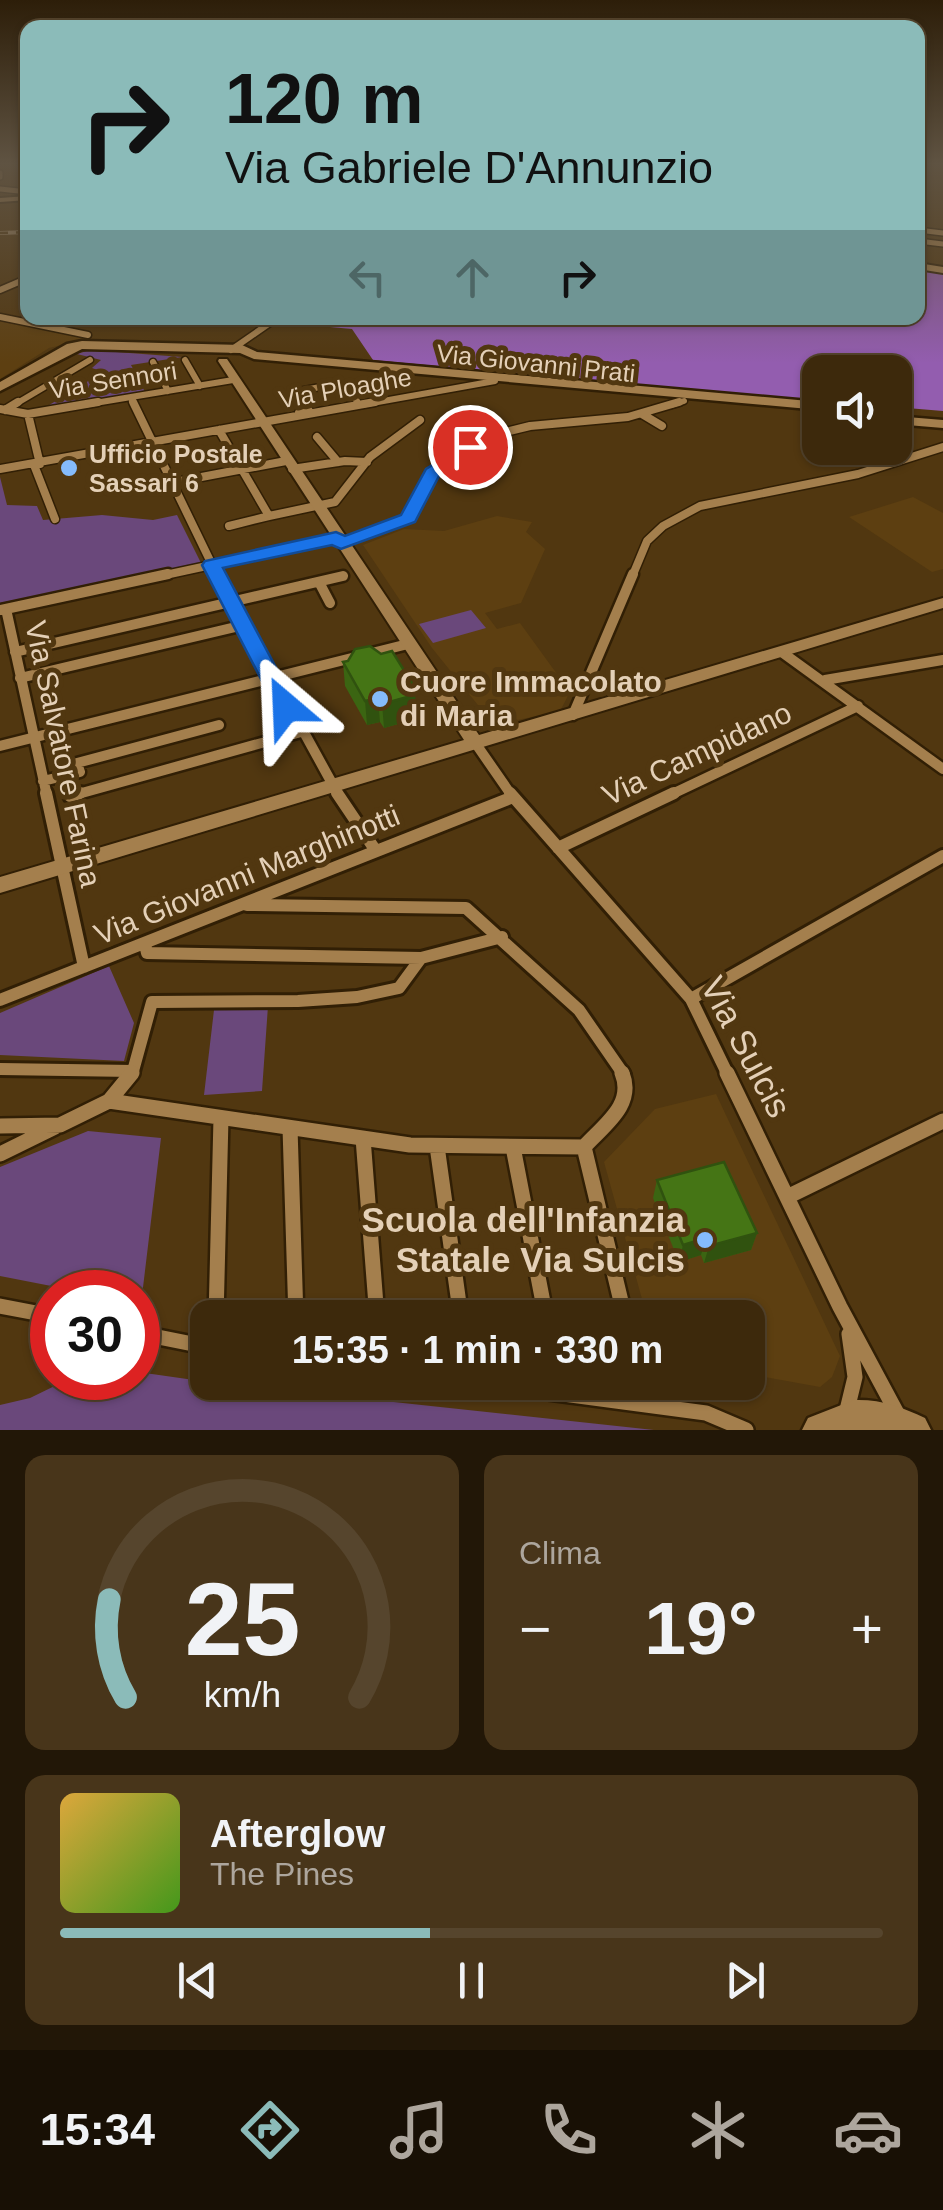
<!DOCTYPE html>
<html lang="it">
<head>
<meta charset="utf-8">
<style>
  :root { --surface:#3d290c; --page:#48351a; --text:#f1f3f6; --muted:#ada69d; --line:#56452d; --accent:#8bbbb9 }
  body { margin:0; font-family:Helvetica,sans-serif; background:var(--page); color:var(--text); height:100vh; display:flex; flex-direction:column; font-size:38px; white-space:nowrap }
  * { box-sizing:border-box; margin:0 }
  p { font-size:32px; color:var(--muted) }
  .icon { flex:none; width:55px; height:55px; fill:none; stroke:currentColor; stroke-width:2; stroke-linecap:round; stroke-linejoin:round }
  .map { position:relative; height:1430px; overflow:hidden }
  .sheet { display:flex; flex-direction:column; gap:25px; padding:25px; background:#221707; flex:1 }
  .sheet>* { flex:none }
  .top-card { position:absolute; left:20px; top:20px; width:905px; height:305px; border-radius:20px; box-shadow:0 2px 8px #0004,0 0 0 2px var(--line); background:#8bbbb9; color:#111; overflow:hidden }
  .fabs { position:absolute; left:802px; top:355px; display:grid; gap:20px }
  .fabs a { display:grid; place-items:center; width:110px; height:110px; border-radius:20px; background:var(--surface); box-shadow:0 2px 8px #0004,0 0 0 2px var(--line); font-size:50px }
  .speed { position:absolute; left:30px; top:1270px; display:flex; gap:20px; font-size:50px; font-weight:700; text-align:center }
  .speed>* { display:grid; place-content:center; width:130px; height:130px; border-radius:50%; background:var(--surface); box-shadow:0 2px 8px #0004,0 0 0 2px var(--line); line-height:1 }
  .speed .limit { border:15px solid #d22; background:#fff; color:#111 }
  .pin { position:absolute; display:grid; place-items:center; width:85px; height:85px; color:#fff; margin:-42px; border:5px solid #fff; border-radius:50%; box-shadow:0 2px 10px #0007 }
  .me { position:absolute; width:110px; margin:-55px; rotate:334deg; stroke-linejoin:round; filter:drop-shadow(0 0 8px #0008) }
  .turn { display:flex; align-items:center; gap:35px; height:210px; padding:0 40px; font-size:45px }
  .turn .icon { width:130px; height:130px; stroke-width:2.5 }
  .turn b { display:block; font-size:70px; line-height:85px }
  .lanes { display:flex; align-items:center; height:95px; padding:0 40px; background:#0003; justify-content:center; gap:50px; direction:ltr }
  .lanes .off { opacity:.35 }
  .big { font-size:75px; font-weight:800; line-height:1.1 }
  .sheet .tile { flex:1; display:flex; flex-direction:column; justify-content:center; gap:15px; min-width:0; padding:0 35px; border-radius:20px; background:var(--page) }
  .sheet .dial { align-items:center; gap:0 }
  .dial svg { height:260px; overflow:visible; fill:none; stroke:var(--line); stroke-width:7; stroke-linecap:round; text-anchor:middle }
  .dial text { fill:var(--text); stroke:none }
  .song { display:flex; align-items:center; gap:30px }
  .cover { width:120px; height:120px; border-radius:15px; background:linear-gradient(135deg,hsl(40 70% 55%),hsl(100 70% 35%)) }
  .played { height:10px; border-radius:5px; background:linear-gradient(90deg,var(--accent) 45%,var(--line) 45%) }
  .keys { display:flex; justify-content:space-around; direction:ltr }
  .heat { display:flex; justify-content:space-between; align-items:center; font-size:55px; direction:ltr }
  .sheet .tiles { flex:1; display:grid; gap:25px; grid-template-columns:1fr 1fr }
  .tile:last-child { grid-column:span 2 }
  .trip { position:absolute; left:190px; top:1300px; width:575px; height:100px; border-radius:20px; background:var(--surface); box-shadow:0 2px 8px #0004,0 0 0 2px var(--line); font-weight:800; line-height:100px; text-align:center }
  .dock { display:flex; height:160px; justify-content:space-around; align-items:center; background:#181005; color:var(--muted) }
  .dock .icon { width:70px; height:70px }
  .dock .active { color:var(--accent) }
  .dock b { font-size:45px; color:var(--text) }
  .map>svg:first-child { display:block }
  .built { fill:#5d3f11 }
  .green { fill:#6a487b }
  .forest { fill:#935daf }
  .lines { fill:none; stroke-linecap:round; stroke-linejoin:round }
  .minor-far5-casing { stroke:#311f05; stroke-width:8 }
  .minor-far4-casing { stroke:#311f05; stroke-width:9 }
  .minor-far3-casing { stroke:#311f05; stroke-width:11 }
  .minor-far2-casing { stroke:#311f05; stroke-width:15 }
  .minor-far1-casing { stroke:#311f05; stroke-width:18 }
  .minor-casing { stroke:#311f05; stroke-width:20 }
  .tertiary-casing { stroke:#311f05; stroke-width:4 }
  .secondary-casing { stroke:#311f05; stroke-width:5 }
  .minor-far5 { stroke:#a47f4d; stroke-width:5 }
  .minor-far4 { stroke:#a47f4d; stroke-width:6 }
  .minor-far3 { stroke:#a47f4d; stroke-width:8 }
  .minor-far2 { stroke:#a47f4d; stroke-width:10 }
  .minor-far1 { stroke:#a47f4d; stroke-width:12 }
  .minor { stroke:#a47f4d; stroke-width:15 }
  .tertiary { fill:#a47f4d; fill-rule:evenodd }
  .secondary { fill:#a47f4d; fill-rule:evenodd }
  .rail-casing { stroke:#998262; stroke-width:4 }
  .rail { stroke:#513710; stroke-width:2.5; stroke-dasharray:8; stroke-linecap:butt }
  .wall { fill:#3b6512 }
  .shaded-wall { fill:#30520f }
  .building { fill:#457515; stroke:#30520f; stroke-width:2.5 }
  .route { fill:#1a73e8; stroke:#114b97; stroke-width:2.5 }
  .poi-dot { fill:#85bbfb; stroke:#513710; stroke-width:4 }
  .labels { text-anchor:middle; stroke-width:10; stroke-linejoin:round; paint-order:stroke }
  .far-street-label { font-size:25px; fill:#e4d0b7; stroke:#513710 }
  .far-poi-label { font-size:25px; font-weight:bold; fill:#e4d0b7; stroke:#513710; text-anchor:start }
  .poi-label { font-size:30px; font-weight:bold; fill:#e4d0b7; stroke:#513710; text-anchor:start }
  .street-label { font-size:30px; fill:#e4d0b7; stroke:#513710 }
  .near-street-label { font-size:35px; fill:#e4d0b7; stroke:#513710 }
  .near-poi-label { font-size:35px; font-weight:bold; fill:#e4d0b7; stroke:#513710; text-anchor:end }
</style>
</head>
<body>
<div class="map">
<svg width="943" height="1430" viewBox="0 0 943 1430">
  <rect width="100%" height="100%" fill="#513710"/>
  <path class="built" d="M0,320L84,337V340L49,348L0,379Z
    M913,497L943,513V569L932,572L849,517Z
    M497,516L532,522L526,532L545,549L521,603L485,613L497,629L520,623L570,692L560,711L494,725L432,648L363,545L404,529L444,531Z
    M716,1094L840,1356L832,1377L820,1387L748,1374V1318L647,1317L604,1162L655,1109Z"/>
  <path class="green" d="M90,350L182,357L131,365L145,392L46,407L103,372L92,368L101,360L77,354Z
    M0,477L7,505L37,506L43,520L102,515L153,520L177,515L201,563L0,603Z
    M471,610L486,628L433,643L419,624Z
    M109,966L134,1023L124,1061L0,1055V1013Z
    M268,1006L262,1091L204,1095L214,1010Z
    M88,1131L161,1138L141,1304L138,1303V1292H82L0,1276V1167Z
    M138,1372L208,1382L654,1430H0V1405L30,1398L71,1378H138Z"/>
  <path class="forest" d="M918,269L943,274V411L895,407V372H820V401L804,400L373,360L352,329L286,323L294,318H918Z"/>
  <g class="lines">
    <g class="minor-far5-casing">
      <path id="minor-far5" d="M0,173V177
        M0,189L28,192
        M918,230L943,233
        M918,241L943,244"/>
    </g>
    <g class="minor-far4-casing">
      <path id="minor-far4" d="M0,290L28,278
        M0,317L88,335
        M231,350L277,318
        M185,360L200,386
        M153,362L168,391
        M131,397L134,405
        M14,405L90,360
        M83,405L233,380
        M304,405L294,392L341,383L357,401
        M361,405L495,381
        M671,405L684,401"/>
    </g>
    <g class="minor-far3-casing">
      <path id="minor-far3" d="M133,402L218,577
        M0,409L28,414L98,402
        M5,410L18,402
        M299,413L309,411L302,402
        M28,414L40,464
        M642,414L662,426
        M219,430L269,516L335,502L370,457L420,420
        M317,437L338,462
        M34,465L55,519
        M0,469L375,402
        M292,469L345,461L367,462
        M170,483L286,461
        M229,526L269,516
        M341,544L408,518L432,473L489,436L530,426L628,417L679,402
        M156,577L337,538
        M632,577L647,541L663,526L700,506L858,474L943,447"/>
    </g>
    <g class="minor-far2-casing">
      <path id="minor-far2" d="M217,574L339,796
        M319,582L330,603
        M6,609L47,796
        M1,610L168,574
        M15,652L343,576
        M783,653L943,769
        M20,678L244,625
        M825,680L943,660
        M573,715L633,574
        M476,744L512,796
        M0,746L408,644
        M43,781L80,772L77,763L219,725
        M71,796L301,732
        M668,796L858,706"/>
    </g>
    <g class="minor-far1-casing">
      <path id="minor-far1" d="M46,793L84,967
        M337,793L376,851
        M510,793L691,999L728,1075
        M70,796L80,793
        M558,848L674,793
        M247,905L466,908L579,1010L624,1075
        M145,944L147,953L421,958L502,937
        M691,999L943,856
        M0,1000L513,797
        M0,1069L133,1071L152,1002L298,1001L357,997L399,988L421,958
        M130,1075L133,1071"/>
    </g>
    <g class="minor-casing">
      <path id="minor" d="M727,1073L840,1307L898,1415
        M109,1101L132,1073
        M0,1126L60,1125L109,1101L410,1145L584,1147
        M290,1128L296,1318
        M363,1138L377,1318
        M437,1146L461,1318
        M513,1147L546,1318
        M584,1147C604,1125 635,1105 622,1073
        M584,1147L625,1318
        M0,1154L55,1127
        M787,1197L943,1121
        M0,1306L52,1316
        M216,1318L221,1118
        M138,1333L208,1347
        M473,1382L706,1413L746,1430
        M641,1382L647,1405
        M847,1410L855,1377L849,1334"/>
    </g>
    <g class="tertiary-casing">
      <path id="tertiary" d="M28,196V200L0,202V198Z
        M918,263L943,267V273L918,269Z
        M219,359H227L479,735L943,598V608L0,893V877L464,740L218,361Z"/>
    </g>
    <g class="secondary-casing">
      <path id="secondary" d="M82,341L242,345L257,352L820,402V410L254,359L240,353L82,349L0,391V382L67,344Z
        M895,416L943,420V428L895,424Z
        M854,1400C881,1399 902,1407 925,1418L931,1430H802L808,1418Z"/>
    </g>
    <use href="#minor-far5" class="minor-far5"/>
    <use href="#minor-far4" class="minor-far4"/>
    <use href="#minor-far3" class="minor-far3"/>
    <use href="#minor-far2" class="minor-far2"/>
    <use href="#minor-far1" class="minor-far1"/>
    <use href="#minor" class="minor"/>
    <use href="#tertiary" class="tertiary"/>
    <use href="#secondary" class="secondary"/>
    <g class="rail-casing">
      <path id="rail" d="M0,233L28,232"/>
    </g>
    <use href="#rail" class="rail"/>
  </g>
  <path class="wall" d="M343,662L416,712L412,713V720L384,728L380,722L367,725L345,686Z
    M657,1180L757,1233L751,1250L704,1263L701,1255L679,1262L653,1198Z"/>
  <path class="shaded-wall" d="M415,688L416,712L412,713V720L384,728L382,704L407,690Z
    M378,698L380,722L367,725L365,701Z
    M757,1233L751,1250L704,1263L709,1246Z
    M706,1238L701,1255L679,1262L683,1245Z"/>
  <path class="building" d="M370,646L381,654L392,651L415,688L407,690L411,696L382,704L378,698L365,701L343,662L348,661L355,649Z
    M724,1162L757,1233L709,1246L706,1238L683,1245L657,1180Z"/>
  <linearGradient id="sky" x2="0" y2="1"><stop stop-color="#2d1e09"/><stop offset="0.45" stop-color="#5f5342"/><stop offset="1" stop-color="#5f5342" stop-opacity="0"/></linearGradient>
  <rect width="943" height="363" fill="url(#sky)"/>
  <path class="route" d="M470,442L478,447L439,476L415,522L341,549L332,545L223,568L297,707L286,714L278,712L202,565L205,561L336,532L345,536L401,515L426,469Z"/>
  <g class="poi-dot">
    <circle cx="69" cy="468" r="10"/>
    <circle cx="380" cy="699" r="10"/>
    <circle cx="705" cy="1240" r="10"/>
  </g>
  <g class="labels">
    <g class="far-street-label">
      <text transform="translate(536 363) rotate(6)" y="9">Via Giovanni Prati</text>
      <text transform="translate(113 380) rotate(-9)" y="9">Via Sennori</text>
      <text transform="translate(345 388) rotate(-10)" y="9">Via Ploaghe</text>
    </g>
    <g class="far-poi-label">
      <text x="89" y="463">Ufficio Postale<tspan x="89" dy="29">Sassari 6</tspan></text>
    </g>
    <g class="poi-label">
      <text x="400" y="692">Cuore Immacolato<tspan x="400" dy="34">di Maria</tspan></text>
    </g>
    <g class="street-label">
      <text transform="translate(63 754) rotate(78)" y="10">Via Salvatore Farina</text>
      <text transform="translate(697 754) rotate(-25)" y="10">Via Campidano</text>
      <text transform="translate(247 875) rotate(-22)" y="10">Via Giovanni Marghinotti</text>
    </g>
    <g class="near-street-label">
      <text transform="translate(746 1047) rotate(62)" y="12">Via Sulcis</text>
    </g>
    <g class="near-poi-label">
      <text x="685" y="1232">Scuola dell'Infanzia<tspan x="685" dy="40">Statale Via Sulcis</tspan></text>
    </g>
  </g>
</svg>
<div class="fabs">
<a><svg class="icon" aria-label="sound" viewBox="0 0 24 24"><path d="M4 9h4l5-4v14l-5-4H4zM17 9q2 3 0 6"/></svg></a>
</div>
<div class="speed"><div class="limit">30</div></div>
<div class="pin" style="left:470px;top:447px;background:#d93025"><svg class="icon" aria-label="arrive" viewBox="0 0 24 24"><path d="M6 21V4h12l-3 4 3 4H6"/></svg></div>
<svg class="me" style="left:286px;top:707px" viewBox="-20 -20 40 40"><path d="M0-17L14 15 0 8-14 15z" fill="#1a73e8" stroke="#fff" stroke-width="4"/></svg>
<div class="trip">15:35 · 1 min · 330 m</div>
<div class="top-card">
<div class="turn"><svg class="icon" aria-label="right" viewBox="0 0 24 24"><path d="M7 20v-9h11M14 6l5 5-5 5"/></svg><div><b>120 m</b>Via Gabriele D'Annunzio</div></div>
<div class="lanes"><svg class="icon off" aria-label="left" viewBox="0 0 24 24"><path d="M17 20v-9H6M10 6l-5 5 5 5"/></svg><svg class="icon off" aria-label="ahead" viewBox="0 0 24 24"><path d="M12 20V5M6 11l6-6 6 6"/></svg><svg class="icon" aria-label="right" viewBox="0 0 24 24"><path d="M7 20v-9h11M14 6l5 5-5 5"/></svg></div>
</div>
</div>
<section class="sheet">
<div class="tiles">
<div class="tile dial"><svg viewBox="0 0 100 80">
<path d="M14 69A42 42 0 1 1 86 69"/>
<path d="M14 69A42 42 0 0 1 9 39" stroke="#8bbbb9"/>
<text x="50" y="56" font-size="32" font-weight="700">25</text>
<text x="50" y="72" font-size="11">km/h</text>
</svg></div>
<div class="tile"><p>Clima</p>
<div class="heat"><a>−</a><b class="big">19°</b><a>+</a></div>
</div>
<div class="tile">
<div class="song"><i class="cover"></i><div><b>Afterglow</b><p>The Pines</p></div></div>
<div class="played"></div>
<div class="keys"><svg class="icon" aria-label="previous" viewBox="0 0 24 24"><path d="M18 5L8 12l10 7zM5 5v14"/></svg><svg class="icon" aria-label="pause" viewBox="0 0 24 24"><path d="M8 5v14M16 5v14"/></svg><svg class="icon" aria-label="next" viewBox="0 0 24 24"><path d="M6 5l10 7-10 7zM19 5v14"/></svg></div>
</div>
</div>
</section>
<nav class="dock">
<b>15:34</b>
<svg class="icon active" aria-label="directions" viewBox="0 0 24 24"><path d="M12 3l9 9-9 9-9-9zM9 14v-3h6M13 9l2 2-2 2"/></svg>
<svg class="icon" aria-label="music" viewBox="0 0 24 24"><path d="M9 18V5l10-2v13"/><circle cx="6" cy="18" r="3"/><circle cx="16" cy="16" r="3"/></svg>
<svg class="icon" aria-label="phone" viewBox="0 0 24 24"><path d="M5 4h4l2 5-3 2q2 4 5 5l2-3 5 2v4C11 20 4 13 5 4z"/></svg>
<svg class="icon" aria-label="climate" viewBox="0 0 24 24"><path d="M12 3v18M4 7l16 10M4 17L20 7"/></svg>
<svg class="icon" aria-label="car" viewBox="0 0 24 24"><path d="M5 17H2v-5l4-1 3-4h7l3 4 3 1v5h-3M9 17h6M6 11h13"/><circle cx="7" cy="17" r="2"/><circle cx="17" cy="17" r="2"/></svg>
</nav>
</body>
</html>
